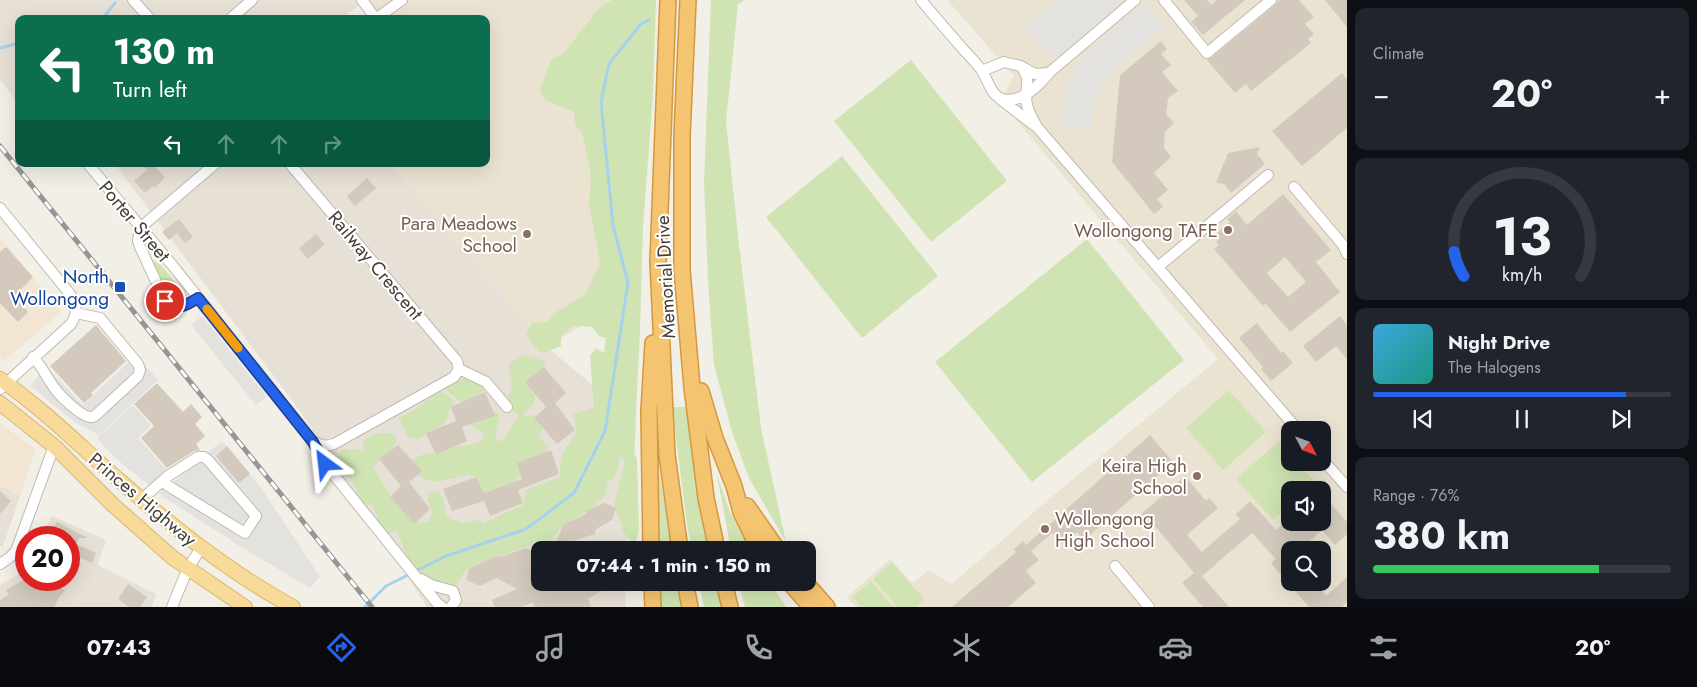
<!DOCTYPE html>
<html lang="en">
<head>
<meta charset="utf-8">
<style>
  :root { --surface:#171b24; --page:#20242c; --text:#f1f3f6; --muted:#9ea1a6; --line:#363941; --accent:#2563eb }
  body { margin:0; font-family:Jost,sans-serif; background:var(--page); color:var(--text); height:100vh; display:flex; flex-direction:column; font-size:19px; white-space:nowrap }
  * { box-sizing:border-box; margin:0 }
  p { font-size:16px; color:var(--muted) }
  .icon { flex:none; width:28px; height:28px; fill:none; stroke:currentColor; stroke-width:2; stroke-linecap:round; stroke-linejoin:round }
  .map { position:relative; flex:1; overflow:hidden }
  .drawer { display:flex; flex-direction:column; gap:8px; padding:8px; background:#0d0f14; width:350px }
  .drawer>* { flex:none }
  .banner { position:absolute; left:15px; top:15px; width:475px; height:152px; border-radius:10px; box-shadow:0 5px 20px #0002; background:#0b6e4f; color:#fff; overflow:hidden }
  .needle { width:32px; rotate:131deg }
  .controls { position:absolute; left:1281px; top:421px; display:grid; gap:10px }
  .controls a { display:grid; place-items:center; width:50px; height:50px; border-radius:10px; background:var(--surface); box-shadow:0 5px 20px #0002; font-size:25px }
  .speed { position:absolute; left:15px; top:526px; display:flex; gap:10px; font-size:25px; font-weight:700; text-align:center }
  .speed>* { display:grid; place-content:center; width:65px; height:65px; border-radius:50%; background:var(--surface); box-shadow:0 5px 20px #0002; line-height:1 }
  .speed .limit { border:8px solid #d22; background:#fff; color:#111 }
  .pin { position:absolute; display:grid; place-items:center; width:42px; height:42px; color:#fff; margin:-21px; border:2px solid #fff; border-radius:50%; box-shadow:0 1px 5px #0007 }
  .me { position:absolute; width:55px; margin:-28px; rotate:330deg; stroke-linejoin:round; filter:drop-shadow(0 0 4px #0008) }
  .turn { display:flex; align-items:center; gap:18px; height:105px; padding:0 15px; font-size:22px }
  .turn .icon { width:65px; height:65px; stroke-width:2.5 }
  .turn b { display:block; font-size:35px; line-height:42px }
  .lanes { display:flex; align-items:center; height:48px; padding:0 15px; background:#0003; justify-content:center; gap:25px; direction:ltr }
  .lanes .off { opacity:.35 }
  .big { font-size:38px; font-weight:700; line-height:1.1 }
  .drawer .card { flex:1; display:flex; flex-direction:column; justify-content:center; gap:8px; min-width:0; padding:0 18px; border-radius:10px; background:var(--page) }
  .drawer .dial { align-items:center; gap:0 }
  .dial svg { height:130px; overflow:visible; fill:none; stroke:var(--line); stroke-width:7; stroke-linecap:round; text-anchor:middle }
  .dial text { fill:var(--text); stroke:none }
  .song { display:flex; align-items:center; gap:15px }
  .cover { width:60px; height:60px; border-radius:8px; background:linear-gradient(135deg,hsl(200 70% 55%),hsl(170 70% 35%)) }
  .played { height:5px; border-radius:2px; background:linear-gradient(90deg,var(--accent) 85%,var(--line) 85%) }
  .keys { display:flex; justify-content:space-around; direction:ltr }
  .heat { display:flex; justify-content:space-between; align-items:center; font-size:28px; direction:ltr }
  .charge { height:8px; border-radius:4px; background:linear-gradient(90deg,#34c759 76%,var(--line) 0) }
  .trip { position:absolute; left:531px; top:541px; width:285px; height:50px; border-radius:10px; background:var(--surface); box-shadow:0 5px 20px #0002; font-weight:700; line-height:50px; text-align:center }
  .tab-bar { display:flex; height:80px; justify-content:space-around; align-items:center; background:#090b0e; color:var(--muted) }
  .tab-bar .icon { width:35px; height:35px }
  .tab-bar .current { color:var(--accent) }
  .tab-bar b { font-size:22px; color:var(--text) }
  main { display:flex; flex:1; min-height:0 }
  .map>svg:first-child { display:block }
  .residential { fill:#e6e0d6 }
  .commercial { fill:#f3e5d4 }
  .education { fill:#ebe3d2; fill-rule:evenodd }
  .green { fill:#cfe4b2 }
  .parking { fill:#e4e2df }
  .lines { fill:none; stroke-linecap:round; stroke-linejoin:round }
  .stream { stroke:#a7d2eb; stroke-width:3 }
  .building { fill:#d3cabd; fill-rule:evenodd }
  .minor-casing { stroke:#c0b9ad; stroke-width:12 }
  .major-casing { stroke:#dcb66c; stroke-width:16 }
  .highway-casing { stroke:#d39841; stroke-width:18 }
  .minor { stroke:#fff; stroke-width:10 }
  .major { stroke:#f8da9b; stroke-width:14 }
  .highway { stroke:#f4c470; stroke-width:15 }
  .rail-casing { stroke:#969696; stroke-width:5 }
  .rail { stroke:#fff; stroke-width:3; stroke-dasharray:9; stroke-linecap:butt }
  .route-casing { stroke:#184099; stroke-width:12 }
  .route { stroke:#2563eb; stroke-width:9 }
  .slow { stroke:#f59e0b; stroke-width:9 }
  .education-dot { fill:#8d6e63; stroke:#fff; stroke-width:2 }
  .transit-dot { fill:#1a4fb4; stroke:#fff; stroke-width:2 }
  .labels { text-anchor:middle; stroke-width:4; stroke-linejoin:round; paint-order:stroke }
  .street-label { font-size:19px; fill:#453f37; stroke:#fff }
  .education-label { font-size:19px; fill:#785e54; stroke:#fff; text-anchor:end }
  .transit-label { font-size:19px; fill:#164399; stroke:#fff; text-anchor:end }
</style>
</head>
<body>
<main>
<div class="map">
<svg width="1347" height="607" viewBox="0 0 1347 607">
  <rect width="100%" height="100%" fill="#f2efe7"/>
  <path class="residential" d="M0,0H355L359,5L342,19H19V104L0,80Z
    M115,164H391L547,347L602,393L636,426L628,550H540V582L626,583L625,607H427L300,411Z
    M0,485L20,496L3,546L0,547Z
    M52,516L106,540L98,565L156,594L152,607H0V585L26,570V580H69V538L42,537Z"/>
  <path class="commercial" d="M0,237L61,312L4,361L0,358Z
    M0,423L36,449L20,496L0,485Z"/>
  <path class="education" d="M355,0H621L616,305L547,347L391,164H486V19H372Z
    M947,0H1347V607H856L847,597L890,559L912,583L929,570L952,584L1049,499L1218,359L1000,101L1014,76ZM1290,430H1322V462H1290ZM1290,490H1322V522H1290ZM1290,550H1322V582H1290Z"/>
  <path class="green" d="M612,0H656L653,94L643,227L640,330L634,452L637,460L639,530L635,545L624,533L614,504L625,460L619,456C618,467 619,476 608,482L604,497L592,508L564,524L552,540L544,547H536L530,545L499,557L496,556L465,571L456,585L435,589L421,577L408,559L396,529L389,535L378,529L377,517L372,505L358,504L355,496L357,491L338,457L342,449H353L363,451V441C373,434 383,430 395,435C400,447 380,458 373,467L383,483L390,497L414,524L417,521L420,524L429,521L432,512L428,500V493L438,491C446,501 443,507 448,518L463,523L477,520L484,524V523L523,505L526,490L560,477C559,456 565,448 577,432L573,414L594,408L590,356L596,348L604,353L606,338L599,336L592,327L574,326L561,336V346L547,352H539L526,334L532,323L546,322L558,311L586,294L600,263L589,203L591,175L582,132L575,125L574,112L545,100L540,90L551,60L564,53L598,9Z
    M711,0H745L738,4L726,122L738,236L761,428L786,542L749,478L732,432L714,365L708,281L704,182Z
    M911,60L1007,181L931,242L834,121Z
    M842,156L938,276L862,338L766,217Z
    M1087,239L1184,360L1032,482L935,362Z
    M152,260L161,265L185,294L183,300L174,301L167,296Z
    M522,355L534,357L545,362L544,367L525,382C538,398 540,402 522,414L527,416L537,415L534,418L543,428L539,435L545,444H548V448L544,453L513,482L484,493L476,477L469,474C455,478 431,487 419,475C415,471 414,464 412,460L424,454L435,453L436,455L455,447L470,445L483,440V434L471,425L494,416L493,412H497L500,416L495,438L499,442L506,437L519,414L510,410L508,397L512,388L509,364Z
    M454,377L462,379H476L484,386V391L462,403L444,388Z
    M1229,390L1266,432L1223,470L1186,428Z
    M439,391L451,398L454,403L448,411L449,416L443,424L418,439L407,436L399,418L417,408Z
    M672,407H688L710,550H692L687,524Z
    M653,438L673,550H659Z
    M1279,441L1290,454V462L1297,463L1316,483L1308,490H1290V505L1273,520L1236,479Z
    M717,475L730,512L750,550H731Z
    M892,562L924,599L916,607H898L873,579Z
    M871,581L893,607H861L853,597Z
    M660,583H679L684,607H662Z
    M699,583H716L722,607H704Z
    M739,583H771L786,607H745Z"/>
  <path class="parking" d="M1057,0H1125L1054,60L1025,27Z
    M1144,4L1165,28L1112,71L1095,98L1090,129L1060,128L1067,86L1081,58Z
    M202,316L267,397L256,405L191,325Z
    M136,355L158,380L99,435L76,423L30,386L46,366L83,405Z
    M133,405L151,425L138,438L167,470L149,485L115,458L97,438Z
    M222,441L262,489L320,577L310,588L235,543L159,494Z"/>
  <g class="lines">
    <path class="stream" d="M102,19L115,3
      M0,48L19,43
      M418,570L446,556L526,529L574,493L605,431L628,283L613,225L601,102L609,64L641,24L649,20
      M365,607L386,586L406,576"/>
  </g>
  <path class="building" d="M1184,0H1207L1211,5L1217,0H1245L1203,35L1191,22L1198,16Z
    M1279,0H1299L1314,17L1305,24L1314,34L1308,39L1311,43L1251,91L1246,84L1235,93L1207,60L1211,58L1275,5Z
    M1325,0H1347V27Z
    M1161,41L1167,49L1161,54L1171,65L1162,72L1178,91L1168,98L1166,114L1174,123L1165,132L1164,148L1171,157L1154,173L1168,190L1157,199L1163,207L1154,214L1112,162L1120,75Z
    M1342,73L1347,79V128L1302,166L1272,131Z
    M1260,147L1257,154L1265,164L1231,193L1224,184L1216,183L1228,153Z
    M141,164H153L165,178L154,188L153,186L145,193L134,181L147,170Z
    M367,178L376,188L355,206L347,196Z
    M1283,194L1331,250L1316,262L1340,292L1290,332L1266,304L1263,306L1214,249L1219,245L1216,242L1220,238L1217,233L1230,222L1227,219L1236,211L1247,225ZM1285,257L1306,282L1288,297L1267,273Z
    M179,219L193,237L185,243L177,233L169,240L162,232Z
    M316,234L325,244L308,259L299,248Z
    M6,247L33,277L14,296L28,312L18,322L0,303V252Z
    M1340,316L1347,325V359L1336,346L1316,362L1303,346Z
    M1257,323L1281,353L1283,351L1293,363L1271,381L1261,369L1263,367L1239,338Z
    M96,325L126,361L91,393L93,395L84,403L50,366Z
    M544,367L566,393L555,403L575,430L557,444L534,418L546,407L525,382Z
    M157,383L183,412L191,404L202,417L195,424L205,436L196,444L200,450L194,451L167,468L141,438L154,426L134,404Z
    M485,392L495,416L462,427L467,441L436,455L426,433L456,421L451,407Z
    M1150,435L1173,462L1084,540L1077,532L1062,544L1052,533L1031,551L1039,560L1026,571L1036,583L1008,607H952L1016,552L1014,549L1023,541L1026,545Z
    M398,445L422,471L409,482L430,509L414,524L390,497L401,486L379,459Z
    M227,446L250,474L239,483L216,456Z
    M551,450L559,474L518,490L523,503L490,516L484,501L452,511L443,489L476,477L484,493L522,479L517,463Z
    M1185,476L1206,501L1209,498L1218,508L1187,535L1202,552L1240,519L1236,514L1250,501L1276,530L1285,522H1322V500L1328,506L1331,504L1347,522V534L1335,545L1322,530L1299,550H1290V582H1314L1326,596L1347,577V602L1342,607H1309L1271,563L1276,559L1252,533L1202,576L1229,607H1203L1182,583L1194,573L1155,526L1151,529L1139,516Z
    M0,491L11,501L0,514Z
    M604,503L616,508L612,520L596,529L595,534L573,541L594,550H552L564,524L586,514V511Z
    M57,522L88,538H79L76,544L96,553L92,563L72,554L69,559V538H53L55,534L51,532Z
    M525,548L540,554V582H603L604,590L588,598L591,607H535L533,602L522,607H495L492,600L517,589L497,578L480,586L466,580L469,569L496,556L501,557Z
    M23,580H54L65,591L59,597L54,607H0V600L9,595L6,590Z
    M128,584L147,597L140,607H129L118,599Z"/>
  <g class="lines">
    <g class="minor-casing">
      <path id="minor" d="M133,0L150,19
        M362,0L376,19
        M921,0C935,17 949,33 963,49C970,57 978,64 983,73C989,82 991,96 1003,99C1022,104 1040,84 1050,72L1135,0
        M1164,0L1207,53L1271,0
        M377,18L402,0
        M230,19L252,0
        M1022,67L1035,74L1049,73
        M982,71L1004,62L1021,66C1031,80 1026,83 1026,97C1026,108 1032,118 1037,127L1298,430
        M1000,99L1034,125
        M88,164L173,266L313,442L325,464L437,603L442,607
        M290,164L457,361L459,369
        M1294,187L1343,245L1347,254
        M0,208L70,294C77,304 78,313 71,324L0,389
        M140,228L138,241L140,247L165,301C176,312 187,305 198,298
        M140,228L215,164
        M1158,267L1268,175
        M33,357C43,367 47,379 56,390C61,397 81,416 90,417C93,418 94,416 97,414L138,376L140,370L138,364L100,318L76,313
        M459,369L486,382L507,407
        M313,442L325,446L334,444L454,377L459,369
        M1322,459L1347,487
        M142,499L168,476L198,457H204L208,460L256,516L245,533L162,482
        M0,564L9,558L16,551L54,446
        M1115,566L1149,607
        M421,579L431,585L453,591L456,600L451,607
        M172,607L188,568L201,548"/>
    </g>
    <g class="major-casing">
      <path id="major" d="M0,379C42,408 80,446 119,480C174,528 229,572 293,607
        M0,403L54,446L113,505L173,558L245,607"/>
    </g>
    <g class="highway-casing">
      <path id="highway" d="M668,0L658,262L667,455L680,550
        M688,0L682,135V270L692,387L706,498L717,550
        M701,391L715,438L734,486L741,512L753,537L762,550
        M747,506L778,550
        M651,550L649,411L653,343
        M652,582L653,607
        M685,582L690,607
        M724,582L730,607
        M789,582L811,607
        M805,582L827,607"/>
    </g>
    <use href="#minor" class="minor"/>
    <use href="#major" class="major"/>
    <use href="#highway" class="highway"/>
    <g class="rail-casing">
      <path id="rail" d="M0,146L372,607"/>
    </g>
    <use href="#rail" class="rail"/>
  </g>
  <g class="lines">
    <g class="route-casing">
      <path id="route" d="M165,301C176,312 187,305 198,298L313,442L325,464"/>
    </g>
    <use href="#route" class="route"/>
    <path class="slow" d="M207,309L238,348"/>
  </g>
  <g class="education-dot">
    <circle cx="1228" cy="230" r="5"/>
    <circle cx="527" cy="234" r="5"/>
    <circle cx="1197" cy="476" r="5"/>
    <circle cx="1045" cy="529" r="5"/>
  </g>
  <rect class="transit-dot" x="114" y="281" width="12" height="12" rx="2.5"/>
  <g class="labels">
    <g class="street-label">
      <text transform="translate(135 221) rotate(50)" y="7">Porter Street</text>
      <text transform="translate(376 265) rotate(50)" y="7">Railway Crescent</text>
      <text transform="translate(665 277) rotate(-93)" y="7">Memorial Drive</text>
      <text transform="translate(143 499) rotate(40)" y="7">Princes Highway</text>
    </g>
    <g class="education-label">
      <text x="517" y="230">Para Meadows<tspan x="517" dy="22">School</tspan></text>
      <text x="1218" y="237">Wollongong TAFE</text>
      <text x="1187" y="472">Keira High<tspan x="1187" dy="22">School</tspan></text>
      <text x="1055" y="525" text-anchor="start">Wollongong<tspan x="1055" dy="22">High School</tspan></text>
    </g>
    <g class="transit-label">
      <text x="109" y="283">North<tspan x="109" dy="22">Wollongong</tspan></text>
    </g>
  </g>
</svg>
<div class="controls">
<a><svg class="needle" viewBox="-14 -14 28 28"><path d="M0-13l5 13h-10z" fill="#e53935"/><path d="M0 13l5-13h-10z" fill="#9ea1a6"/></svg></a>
<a><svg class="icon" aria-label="sound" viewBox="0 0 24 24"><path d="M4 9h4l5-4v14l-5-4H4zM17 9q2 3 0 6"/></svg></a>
<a><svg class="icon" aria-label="search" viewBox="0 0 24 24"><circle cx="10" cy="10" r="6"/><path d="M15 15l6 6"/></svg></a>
</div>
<div class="speed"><div class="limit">20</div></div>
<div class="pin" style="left:165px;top:301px;background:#d93025"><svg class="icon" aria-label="arrive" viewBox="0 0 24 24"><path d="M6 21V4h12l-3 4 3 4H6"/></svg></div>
<svg class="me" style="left:325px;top:464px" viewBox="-20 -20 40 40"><path d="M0-17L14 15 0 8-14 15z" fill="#2563eb" stroke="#fff" stroke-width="4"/></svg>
<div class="trip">07:44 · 1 min · 150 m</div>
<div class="banner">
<div class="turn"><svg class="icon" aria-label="left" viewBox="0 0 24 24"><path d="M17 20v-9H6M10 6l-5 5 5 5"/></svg><div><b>130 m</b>Turn left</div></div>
<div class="lanes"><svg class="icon" aria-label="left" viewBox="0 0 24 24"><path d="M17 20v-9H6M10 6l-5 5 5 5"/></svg><svg class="icon off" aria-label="ahead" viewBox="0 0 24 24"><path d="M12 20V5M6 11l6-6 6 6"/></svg><svg class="icon off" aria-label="ahead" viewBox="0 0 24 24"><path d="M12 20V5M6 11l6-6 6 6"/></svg><svg class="icon off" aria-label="right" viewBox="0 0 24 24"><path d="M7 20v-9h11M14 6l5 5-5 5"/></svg></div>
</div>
</div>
<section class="drawer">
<div class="card"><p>Climate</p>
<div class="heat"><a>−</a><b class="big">20°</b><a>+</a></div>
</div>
<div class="card dial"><svg viewBox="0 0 100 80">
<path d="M14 69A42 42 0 1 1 86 69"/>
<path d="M14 69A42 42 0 0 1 8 54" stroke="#2563eb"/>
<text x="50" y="56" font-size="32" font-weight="700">13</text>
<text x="50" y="72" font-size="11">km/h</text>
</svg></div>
<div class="card">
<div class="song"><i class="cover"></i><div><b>Night Drive</b><p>The Halogens</p></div></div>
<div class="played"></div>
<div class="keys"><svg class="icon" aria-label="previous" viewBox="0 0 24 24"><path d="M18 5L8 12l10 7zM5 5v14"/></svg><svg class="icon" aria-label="pause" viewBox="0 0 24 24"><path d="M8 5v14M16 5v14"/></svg><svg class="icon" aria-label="next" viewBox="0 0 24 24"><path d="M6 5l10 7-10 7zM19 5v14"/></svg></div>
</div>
<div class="card"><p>Range · 76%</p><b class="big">380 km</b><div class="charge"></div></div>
</section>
</main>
<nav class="tab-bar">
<b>07:43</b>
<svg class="icon current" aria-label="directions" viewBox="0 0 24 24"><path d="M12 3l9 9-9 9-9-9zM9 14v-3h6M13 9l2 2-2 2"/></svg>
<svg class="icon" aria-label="music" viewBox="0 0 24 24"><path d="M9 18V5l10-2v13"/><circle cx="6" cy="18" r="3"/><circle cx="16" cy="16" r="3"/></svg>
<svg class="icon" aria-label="phone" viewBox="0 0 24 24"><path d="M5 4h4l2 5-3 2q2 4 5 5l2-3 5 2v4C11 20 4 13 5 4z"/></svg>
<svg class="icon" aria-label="climate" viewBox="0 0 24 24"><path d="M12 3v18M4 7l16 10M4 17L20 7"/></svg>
<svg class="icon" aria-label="car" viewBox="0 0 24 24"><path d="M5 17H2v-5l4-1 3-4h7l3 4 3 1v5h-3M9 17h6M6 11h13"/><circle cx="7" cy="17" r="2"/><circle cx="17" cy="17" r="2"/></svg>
<svg class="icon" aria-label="filters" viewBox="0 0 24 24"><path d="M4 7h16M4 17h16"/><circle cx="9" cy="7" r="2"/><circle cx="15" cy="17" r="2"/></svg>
<b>20°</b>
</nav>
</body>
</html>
